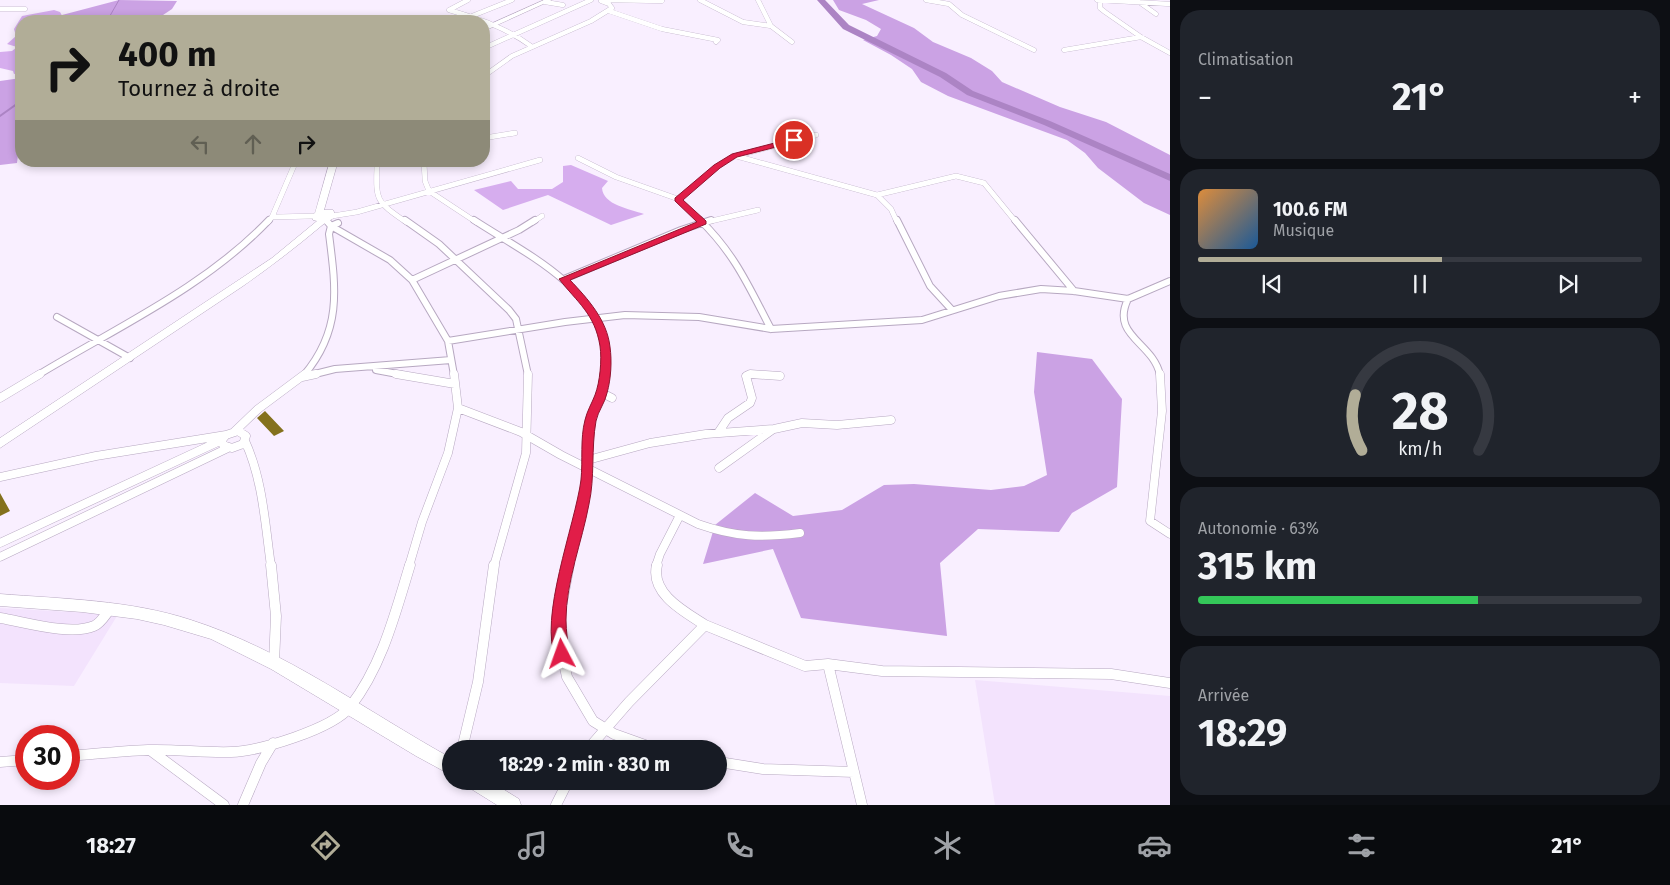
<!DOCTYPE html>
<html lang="fr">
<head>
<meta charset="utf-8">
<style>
  :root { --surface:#171b24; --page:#20242c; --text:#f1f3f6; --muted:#9ea1a6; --line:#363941; --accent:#b1ad97 }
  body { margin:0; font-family:"Fira Sans",sans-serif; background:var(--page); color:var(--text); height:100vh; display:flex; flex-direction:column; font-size:19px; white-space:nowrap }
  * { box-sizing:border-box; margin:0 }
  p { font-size:16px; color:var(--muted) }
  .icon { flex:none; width:28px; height:28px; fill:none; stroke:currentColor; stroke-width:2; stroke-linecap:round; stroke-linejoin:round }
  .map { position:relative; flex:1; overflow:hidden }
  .drawer { display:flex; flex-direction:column; gap:10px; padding:10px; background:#0d0f14; width:500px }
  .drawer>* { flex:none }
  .top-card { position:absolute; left:15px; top:15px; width:475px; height:152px; border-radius:20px; box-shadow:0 2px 8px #0003; background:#b1ad97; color:#111; overflow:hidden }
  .speed { position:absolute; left:15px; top:725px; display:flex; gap:10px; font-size:25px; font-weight:700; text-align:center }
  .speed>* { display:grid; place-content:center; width:65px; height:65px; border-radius:50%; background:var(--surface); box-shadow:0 2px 8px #0003; line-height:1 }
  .speed .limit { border:8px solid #d22; background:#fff; color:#111 }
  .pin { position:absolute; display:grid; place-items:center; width:42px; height:42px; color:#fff; margin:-21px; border:2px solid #fff; border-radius:50%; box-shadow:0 1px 5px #0007 }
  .me { position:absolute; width:55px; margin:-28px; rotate:356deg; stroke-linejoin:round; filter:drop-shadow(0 0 4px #0008) }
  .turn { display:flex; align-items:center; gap:18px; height:105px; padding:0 20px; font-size:22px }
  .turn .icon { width:65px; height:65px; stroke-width:2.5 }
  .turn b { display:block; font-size:35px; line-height:42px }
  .lanes { display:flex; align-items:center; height:48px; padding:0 20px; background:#0003; justify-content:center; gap:25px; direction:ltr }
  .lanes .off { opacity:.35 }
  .big { font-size:38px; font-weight:700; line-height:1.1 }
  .drawer .tile { flex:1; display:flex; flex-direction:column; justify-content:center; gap:8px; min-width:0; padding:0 18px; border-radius:20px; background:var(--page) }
  .drawer .dial { align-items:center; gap:0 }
  .dial svg { height:130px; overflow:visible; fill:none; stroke:var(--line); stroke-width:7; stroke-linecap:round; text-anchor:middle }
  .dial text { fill:var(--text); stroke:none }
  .song { display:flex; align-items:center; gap:15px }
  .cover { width:60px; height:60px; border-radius:8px; background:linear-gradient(135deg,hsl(30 70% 55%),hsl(210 70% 35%)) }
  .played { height:5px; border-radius:2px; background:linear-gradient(90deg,var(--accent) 55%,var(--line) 55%) }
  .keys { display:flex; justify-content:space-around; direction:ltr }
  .heat { display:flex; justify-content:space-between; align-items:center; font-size:28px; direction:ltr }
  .charge { height:8px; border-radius:4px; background:linear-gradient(90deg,#34c759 63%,var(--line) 0) }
  .trip { position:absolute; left:442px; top:740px; width:285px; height:50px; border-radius:25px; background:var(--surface); box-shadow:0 2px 8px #0003; font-weight:700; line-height:50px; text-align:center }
  .menu { display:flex; height:80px; justify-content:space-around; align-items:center; background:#090b0e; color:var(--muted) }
  .menu .icon { width:35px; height:35px }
  .menu .selected { color:var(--accent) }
  .menu b { font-size:22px; color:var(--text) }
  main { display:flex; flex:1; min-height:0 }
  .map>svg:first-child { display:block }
  .built { fill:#f3e3fd }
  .green { fill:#d6adee }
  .forest { fill:#cba2e4 }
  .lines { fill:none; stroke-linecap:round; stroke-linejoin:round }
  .stream-far1 { stroke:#ac84c4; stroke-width:1 }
  .stream { stroke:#ac84c4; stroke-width:2 }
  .river { fill:#ac84c4; fill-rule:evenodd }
  .building { fill:#84711d }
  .minor-far4-casing { stroke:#b7a8c1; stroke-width:5 }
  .minor-far3-casing { stroke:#b7a8c1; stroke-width:5.5 }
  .minor-far2-casing { stroke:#b7a8c1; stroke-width:8 }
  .minor-far1-casing { stroke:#b7a8c1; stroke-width:9 }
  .minor-casing { stroke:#b7a8c1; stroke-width:11 }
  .secondary-casing { stroke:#b7a8c1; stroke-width:1 }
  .minor-far4 { stroke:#fff; stroke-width:4.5 }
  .minor-far3 { stroke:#fff; stroke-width:5 }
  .minor-far2 { stroke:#fff; stroke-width:6 }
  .minor-far1 { stroke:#fff; stroke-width:8 }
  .minor { stroke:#fff; stroke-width:10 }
  .secondary { fill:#fff; fill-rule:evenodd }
  .route { fill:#e11d48; stroke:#92132f }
</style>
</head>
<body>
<main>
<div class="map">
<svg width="1170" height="805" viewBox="0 0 1170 805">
  <rect width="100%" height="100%" fill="#f9efff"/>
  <path class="built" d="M0,608L89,613L117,616L74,686L0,683Z
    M975,680L1170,696V805H995Z"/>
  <path class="green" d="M54,10L60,12L65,21H21V73L14,74L13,71L0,68V52L12,51L17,47L7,44L16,36L14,29L22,16Z
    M571,165L608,181L602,188C603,205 630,209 644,214L611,225L548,195L503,210L474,190L511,181L518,189H552L563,182V166Z"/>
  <path class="forest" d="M119,0L177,1L172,9L154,21H65L62,15Z
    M833,0H879L862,4L914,28L933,42L971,58L992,71L1002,82L1060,107L1106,122L1170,155V215L1144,203L1098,168L1085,153L1067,140L948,96L921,82L912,69L891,55L863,40L877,36L881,29L866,20L839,10Z
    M21,78V132L17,163L0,165V81Z
    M1037,352L1092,359L1122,399L1117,487L1072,513L1059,532L978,529L940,563L947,636L801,618L773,549L703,564L715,525L755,493L793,516L842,510L884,485L914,484L991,490L1024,486L1047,475L1034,392Z"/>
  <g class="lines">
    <path class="stream-far1" d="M107,21L119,0"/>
    <path class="stream" d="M0,116L21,101"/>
    <path class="river" d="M817,0H825L849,25L946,73L973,91L1050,121L1170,174V181L1044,125L967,95L940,77L843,29Z"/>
  </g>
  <path class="building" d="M265,411L284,431L274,436L257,418Z
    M0,493L10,511L0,516Z"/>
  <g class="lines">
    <g class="minor-far4-casing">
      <path id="minor-far4" d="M468,0L449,10C479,19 505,27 531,46
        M604,0L662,1
        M700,0L743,22L771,26
        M758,0L771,26L792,42
        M926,0L949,4L962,15L1034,50
        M1097,0L1170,4
        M1100,0V8L1105,12L1141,37L1170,53
        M545,2L563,5
        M1139,2L1156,14
        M0,9H25
        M609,11L662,29L718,40L716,42
        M472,16L512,0
        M484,48L591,0
        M1064,50L1141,37
        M484,76L512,56L591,21L612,8L609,4L601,1"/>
    </g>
    <g class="minor-far3-casing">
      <path id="minor-far3" d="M484,138L515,133
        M736,156L877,195L891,209L897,222
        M578,158L616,177L678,199
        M377,161C376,200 374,200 406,222
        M424,161L425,181L429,191L476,222
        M877,195L956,176L984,183L1016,222
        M332,216L357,212L540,160
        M272,217L316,216
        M326,220L327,222
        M268,222L272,217L296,161
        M533,222L542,216
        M702,222L678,199L717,167L735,156L816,135
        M707,222L758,210"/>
    </g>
    <g class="minor-far2-casing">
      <path id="minor-far2" d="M326,220L331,226L390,260L412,280L448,341L454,375
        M405,220L439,244L509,310L516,319L528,375
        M474,220C521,251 593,284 605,344C606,353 604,365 604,375
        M700,220C735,254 749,287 771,329
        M897,220L930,286L952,310
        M1015,220L1074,291
        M564,279L681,230L711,220
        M412,280L519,230L535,220
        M1128,299C1110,336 1153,342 1160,375
        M57,317L130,358
        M448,341L565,322L625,315L699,317L771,329L922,320L999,296L1041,289L1074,291L1128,299L1170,281
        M376,370L403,375
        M38,375C117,327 204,288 269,220
        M304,375C342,330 336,289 329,234L331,226L338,223
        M311,375L335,369L451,360
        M748,375H762"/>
    </g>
    <g class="minor-far1-casing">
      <path id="minor-far1" d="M396,374L455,384
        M1160,374L1162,411L1150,521L1170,534
        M302,377L316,374
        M602,393L612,398
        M0,398L40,374
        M458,408L521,432L561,455L698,524C735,537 761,538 800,533
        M238,431L246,436L243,444L232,448L223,445L222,440L226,435Z
        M234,432L258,409L305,374
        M718,433L728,418L750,403L752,398L746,376L750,374L780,376
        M245,441C263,480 265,524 271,566
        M588,460L650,443L706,434L774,429L802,423L837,425L891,420
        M719,468L772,430
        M0,477L96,456L226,435
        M0,543L222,440
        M0,557L228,448
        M409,566L422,522L448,453L458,408L454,374
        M494,566L526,453L528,374
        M568,566L583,504L591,418L602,393L604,374
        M656,566L660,554L679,517"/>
    </g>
    <g class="minor-casing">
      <path id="minor" d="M271,565L276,616L274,663
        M569,565L559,619L562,654L567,677L593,721L614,734L656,749
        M657,565C650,594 685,612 705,625
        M0,618C25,622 70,636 94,626C101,623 105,615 110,609
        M828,664L862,805
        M462,749L478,682L494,565
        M588,749L629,702L705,625L805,666L828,664L882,671L1111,674L1170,683
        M150,750L224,805
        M69,756C95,754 122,751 148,750C176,749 204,753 231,752C260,751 332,729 350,707C382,666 395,614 410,565
        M0,762L26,760
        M719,762L763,769L854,772
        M243,805L261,763L273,743
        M556,805L568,781"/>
    </g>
    <g class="secondary-casing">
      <path id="secondary" d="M544,0H552L484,31V27Z
        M330,161H338L324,210H333L336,216C332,220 325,222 320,227C295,248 270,267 243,286L0,448V438L272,258L317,221L313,220L312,215L315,213Z
        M0,594C64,599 130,600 191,620C285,650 366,711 451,758V775L416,756L271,669L211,639L164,625L137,619L82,612L0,606Z
        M466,781H490L519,799L521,805H497L468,787Z"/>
    </g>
    <use href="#minor-far4" class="minor-far4"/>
    <use href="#minor-far3" class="minor-far3"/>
    <use href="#minor-far2" class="minor-far2"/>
    <use href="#minor-far1" class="minor-far1"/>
    <use href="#minor" class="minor"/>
    <use href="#secondary" class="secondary"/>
  </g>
  <path class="route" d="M794,138L797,140L796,142L737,157L720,168L683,200L706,221V224L570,280C588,299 607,320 610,347C612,361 611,379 607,393C605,403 598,411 596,421C591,449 595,477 589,504C582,542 566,581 566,620C566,631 568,643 569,654L567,659L562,661L556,659C538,619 575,525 581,480C583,460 580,439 585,420C587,411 592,403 595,395C600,382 602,360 600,346C595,314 577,302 559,279L697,222L675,201V198L714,165L732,154Z"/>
</svg>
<div class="speed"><div class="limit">30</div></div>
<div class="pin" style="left:794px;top:140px;background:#d93025"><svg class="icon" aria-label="arrive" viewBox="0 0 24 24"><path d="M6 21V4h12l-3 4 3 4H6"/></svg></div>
<svg class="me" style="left:562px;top:654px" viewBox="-20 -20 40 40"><path d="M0-17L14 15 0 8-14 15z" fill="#e11d48" stroke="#fff" stroke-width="4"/></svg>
<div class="trip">18:29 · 2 min · 830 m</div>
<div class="top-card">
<div class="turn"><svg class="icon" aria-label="right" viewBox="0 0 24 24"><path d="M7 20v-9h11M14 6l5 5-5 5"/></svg><div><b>400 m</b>Tournez à droite</div></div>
<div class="lanes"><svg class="icon off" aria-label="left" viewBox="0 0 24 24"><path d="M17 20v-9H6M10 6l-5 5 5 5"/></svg><svg class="icon off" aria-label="ahead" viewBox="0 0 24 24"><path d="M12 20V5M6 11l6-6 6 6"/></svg><svg class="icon" aria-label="right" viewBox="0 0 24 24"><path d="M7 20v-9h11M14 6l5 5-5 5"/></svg></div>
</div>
</div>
<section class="drawer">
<div class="tile"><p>Climatisation</p>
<div class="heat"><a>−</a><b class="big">21°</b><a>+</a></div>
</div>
<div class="tile">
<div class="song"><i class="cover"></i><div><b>100.6 FM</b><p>Musique</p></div></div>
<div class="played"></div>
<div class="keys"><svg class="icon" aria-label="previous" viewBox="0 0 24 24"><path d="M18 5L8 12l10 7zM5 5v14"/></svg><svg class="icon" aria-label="pause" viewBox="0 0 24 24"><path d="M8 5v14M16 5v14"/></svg><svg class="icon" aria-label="next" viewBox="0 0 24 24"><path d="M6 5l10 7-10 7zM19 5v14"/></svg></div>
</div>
<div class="tile dial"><svg viewBox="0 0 100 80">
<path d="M14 69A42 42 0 1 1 86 69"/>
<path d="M14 69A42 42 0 0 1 10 35" stroke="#b1ad97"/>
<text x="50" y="56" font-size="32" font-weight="700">28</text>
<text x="50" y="72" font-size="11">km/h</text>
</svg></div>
<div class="tile"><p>Autonomie · 63%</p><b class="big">315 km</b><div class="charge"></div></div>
<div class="tile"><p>Arrivée</p><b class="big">18:29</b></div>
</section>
</main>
<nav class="menu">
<b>18:27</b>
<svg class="icon selected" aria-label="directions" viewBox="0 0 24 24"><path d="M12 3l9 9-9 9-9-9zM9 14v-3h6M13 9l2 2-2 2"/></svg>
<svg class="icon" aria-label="music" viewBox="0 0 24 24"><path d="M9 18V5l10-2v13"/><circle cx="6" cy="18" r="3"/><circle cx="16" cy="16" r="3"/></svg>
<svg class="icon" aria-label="phone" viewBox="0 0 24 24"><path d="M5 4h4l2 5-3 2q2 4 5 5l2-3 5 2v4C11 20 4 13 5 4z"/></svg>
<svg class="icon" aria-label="climate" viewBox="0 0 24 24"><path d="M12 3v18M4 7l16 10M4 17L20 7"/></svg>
<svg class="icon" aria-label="car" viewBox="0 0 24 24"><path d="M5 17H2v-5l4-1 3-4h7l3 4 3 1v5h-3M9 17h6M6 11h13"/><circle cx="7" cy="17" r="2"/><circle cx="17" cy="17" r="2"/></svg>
<svg class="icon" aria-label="filters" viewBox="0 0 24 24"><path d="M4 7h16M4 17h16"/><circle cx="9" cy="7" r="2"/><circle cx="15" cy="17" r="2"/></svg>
<b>21°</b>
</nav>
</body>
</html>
